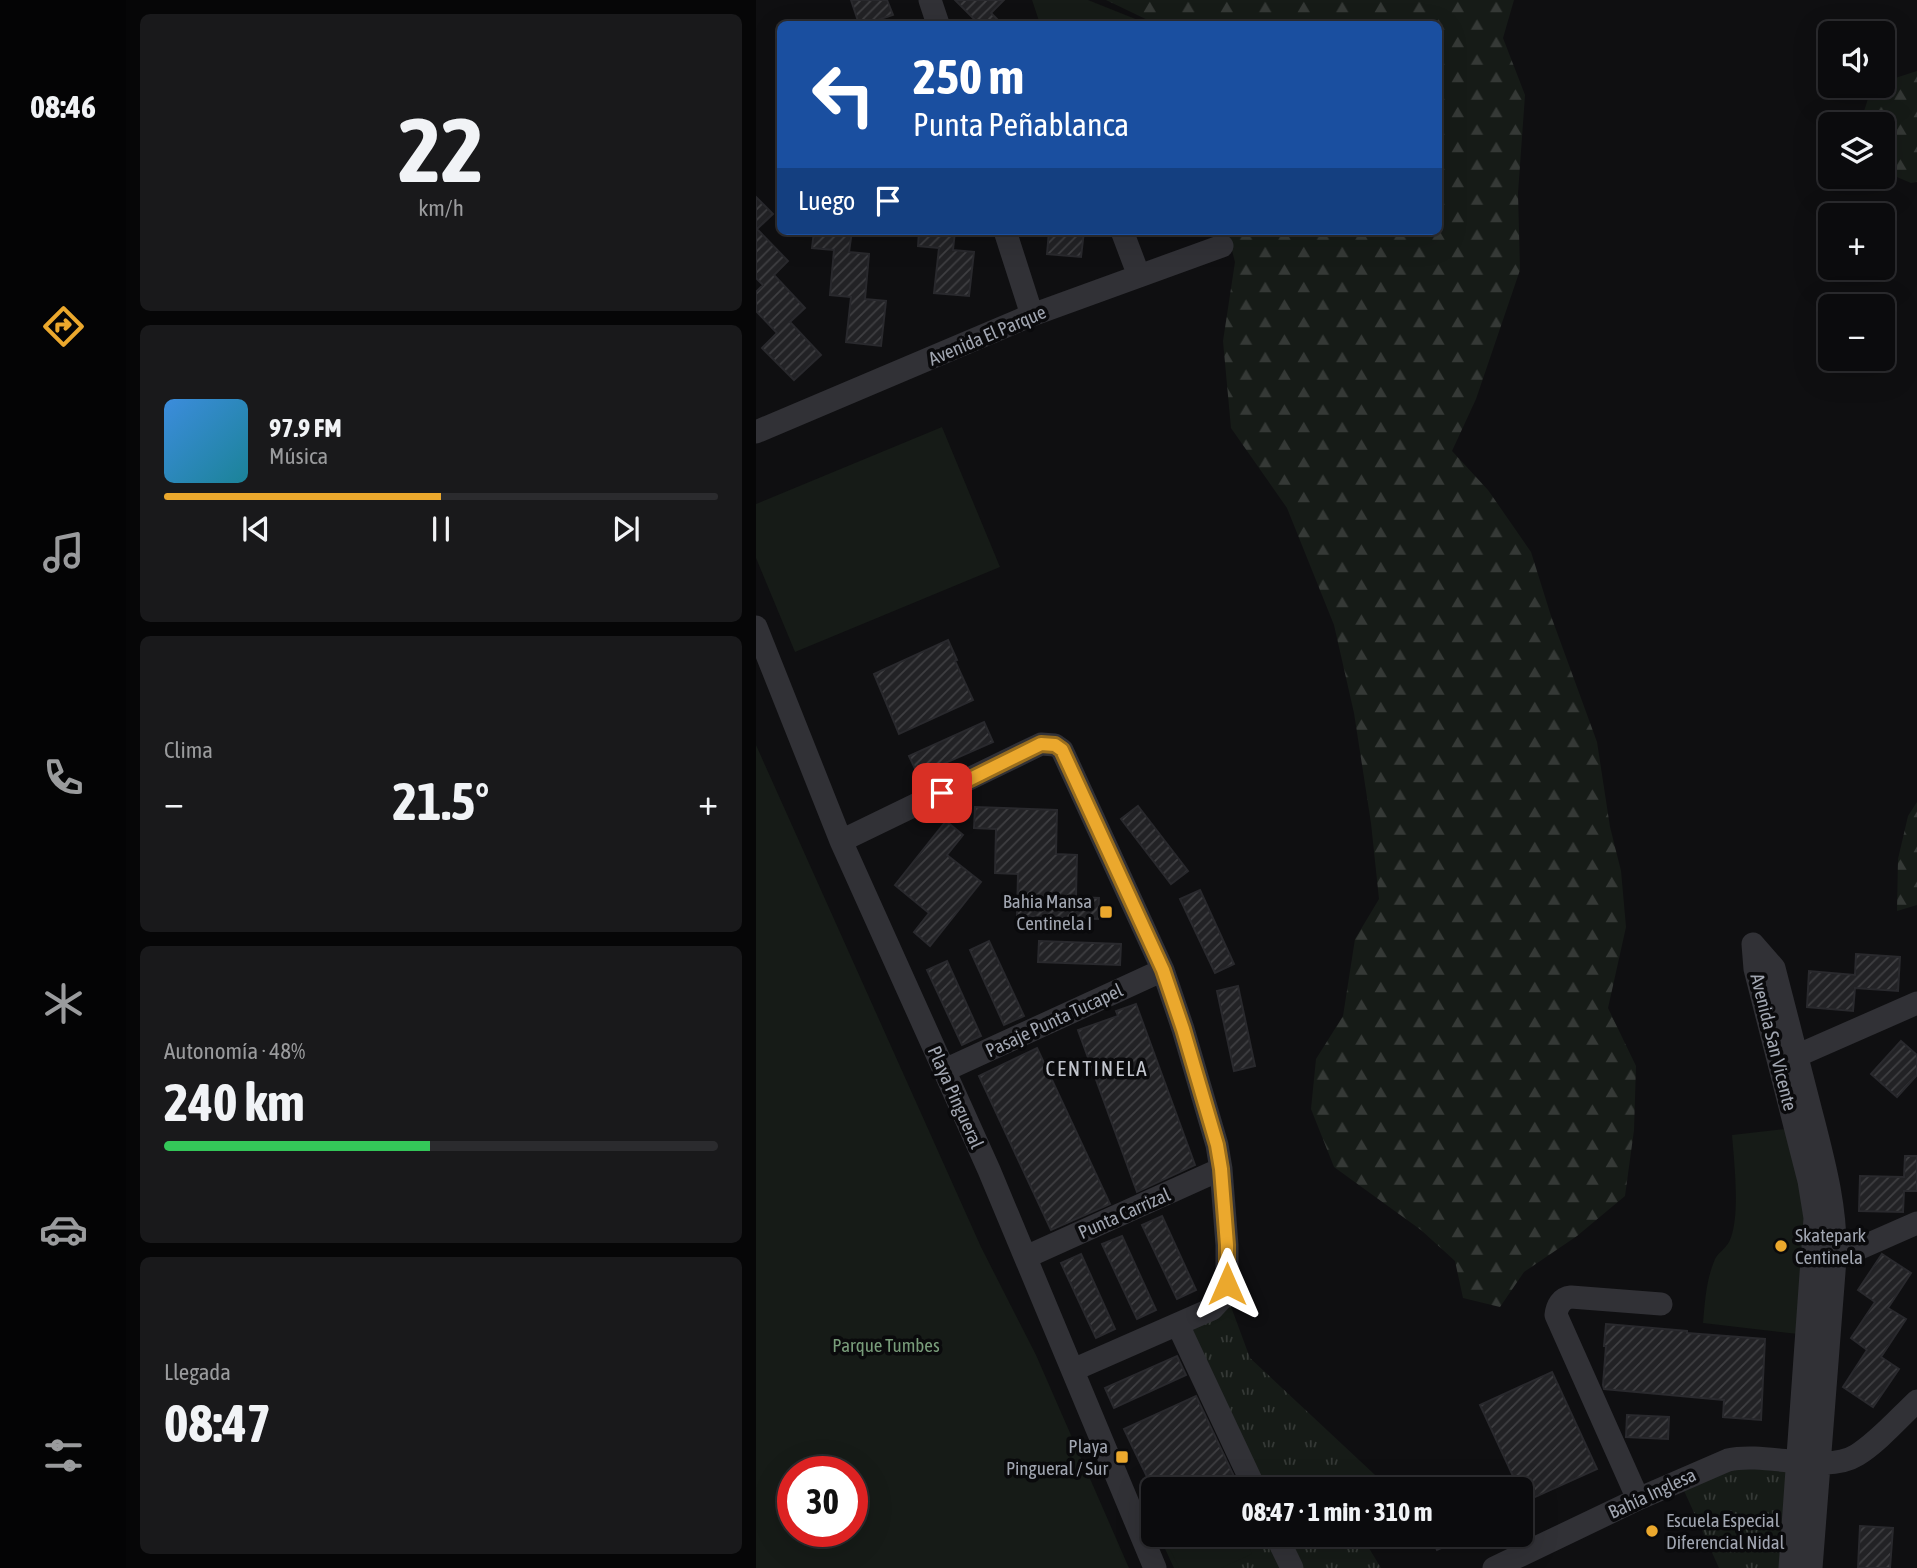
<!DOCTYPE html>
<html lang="es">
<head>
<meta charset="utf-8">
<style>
  :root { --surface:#0b0b0d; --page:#19191b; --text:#f1f3f6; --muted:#9a9b9d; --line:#2b2b2e; --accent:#eba82d }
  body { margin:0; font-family:"Asap Condensed",sans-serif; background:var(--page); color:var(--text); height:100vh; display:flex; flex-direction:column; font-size:26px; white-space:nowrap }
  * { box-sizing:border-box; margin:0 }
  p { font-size:23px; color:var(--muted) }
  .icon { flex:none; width:38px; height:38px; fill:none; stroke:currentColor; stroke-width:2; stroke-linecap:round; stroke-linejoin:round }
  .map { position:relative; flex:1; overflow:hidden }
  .panel { display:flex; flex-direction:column; gap:14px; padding:14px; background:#060607; width:630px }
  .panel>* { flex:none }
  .banner { position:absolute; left:21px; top:21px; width:665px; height:214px; border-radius:10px; box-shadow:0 7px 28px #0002,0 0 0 2px var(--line); background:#1a4fa0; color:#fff; overflow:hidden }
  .controls { position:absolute; left:1062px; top:21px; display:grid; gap:14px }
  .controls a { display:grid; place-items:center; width:77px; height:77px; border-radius:10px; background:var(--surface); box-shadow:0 7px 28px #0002,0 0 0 2px var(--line); font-size:35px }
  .speed { position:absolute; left:21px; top:1456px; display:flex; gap:14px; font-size:35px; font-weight:700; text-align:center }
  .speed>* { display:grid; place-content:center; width:91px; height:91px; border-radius:50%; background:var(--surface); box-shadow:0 7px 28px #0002,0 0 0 2px var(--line); line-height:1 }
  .speed .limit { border:10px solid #d22; background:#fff; color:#111 }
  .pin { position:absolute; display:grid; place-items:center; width:60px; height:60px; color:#fff; margin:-30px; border-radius:14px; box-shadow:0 4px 10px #0006 }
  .me { position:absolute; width:77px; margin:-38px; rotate:0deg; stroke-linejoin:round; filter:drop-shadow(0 0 5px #0008) }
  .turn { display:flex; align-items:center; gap:24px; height:147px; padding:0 21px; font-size:32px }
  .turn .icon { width:91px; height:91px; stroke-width:2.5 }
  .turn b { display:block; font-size:49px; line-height:60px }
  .then { display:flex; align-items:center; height:66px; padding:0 21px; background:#0003; gap:14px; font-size:26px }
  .big { font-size:52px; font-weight:700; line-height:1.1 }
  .panel .tile { flex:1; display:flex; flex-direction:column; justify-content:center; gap:10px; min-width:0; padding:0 24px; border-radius:10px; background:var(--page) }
  .panel .dial { align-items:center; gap:0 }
  .dial b { font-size:91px; line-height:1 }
  .song { display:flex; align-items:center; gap:21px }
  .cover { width:84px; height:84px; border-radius:10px; background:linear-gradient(135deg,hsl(210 70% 55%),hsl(190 70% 35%)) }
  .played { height:7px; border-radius:4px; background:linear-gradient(90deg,var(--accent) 50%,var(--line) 50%) }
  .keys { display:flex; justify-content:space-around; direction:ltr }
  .heat { display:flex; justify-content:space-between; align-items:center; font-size:38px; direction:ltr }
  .charge { height:10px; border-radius:5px; background:linear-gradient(90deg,#34c759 48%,var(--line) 0) }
  .trip { position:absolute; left:385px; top:1477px; width:392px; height:70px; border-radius:10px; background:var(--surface); box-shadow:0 7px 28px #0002,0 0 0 2px var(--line); font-weight:700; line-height:70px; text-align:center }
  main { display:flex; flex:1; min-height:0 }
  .tab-bar { display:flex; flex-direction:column; width:126px; justify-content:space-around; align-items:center; background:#040405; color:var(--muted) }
  .tab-bar .icon { width:49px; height:49px }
  .tab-bar .on { color:var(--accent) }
  .tab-bar b { font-size:32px; color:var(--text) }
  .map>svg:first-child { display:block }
  .grass { fill:url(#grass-tufts) }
  .forest { fill:url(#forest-firs) }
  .green { fill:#161b17; fill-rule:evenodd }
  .building { fill:url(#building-hatch); stroke:#29292d; stroke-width:2 }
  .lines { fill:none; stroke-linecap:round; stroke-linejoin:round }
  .minor { stroke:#313136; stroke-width:23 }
  .route-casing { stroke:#996d1d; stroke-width:18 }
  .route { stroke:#eba82d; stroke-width:12 }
  .poi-dot { fill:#eba82d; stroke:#0a0a0c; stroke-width:2.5 }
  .labels { text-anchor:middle; stroke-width:7; stroke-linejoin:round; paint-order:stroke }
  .street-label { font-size:19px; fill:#a1a6b1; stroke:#0a0a0c }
  .poi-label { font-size:19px; fill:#a1a6b1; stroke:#0a0a0c; text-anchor:end }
  .park-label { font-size:19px; fill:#789c7a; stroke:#0a0a0c }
  .neighbourhood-label { font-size:21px; letter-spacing:2px; fill:#c2c5cd; stroke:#0a0a0c }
</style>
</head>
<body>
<main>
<nav class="tab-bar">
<b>08:46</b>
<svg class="icon on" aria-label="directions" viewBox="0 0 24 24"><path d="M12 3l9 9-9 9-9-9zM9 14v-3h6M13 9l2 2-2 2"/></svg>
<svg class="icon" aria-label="music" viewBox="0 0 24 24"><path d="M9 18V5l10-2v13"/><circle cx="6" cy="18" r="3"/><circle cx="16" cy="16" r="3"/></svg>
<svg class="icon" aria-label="phone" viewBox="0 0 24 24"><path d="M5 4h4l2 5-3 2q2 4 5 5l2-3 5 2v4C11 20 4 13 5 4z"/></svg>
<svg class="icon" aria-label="climate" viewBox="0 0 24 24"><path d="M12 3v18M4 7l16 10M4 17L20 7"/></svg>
<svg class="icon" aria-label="car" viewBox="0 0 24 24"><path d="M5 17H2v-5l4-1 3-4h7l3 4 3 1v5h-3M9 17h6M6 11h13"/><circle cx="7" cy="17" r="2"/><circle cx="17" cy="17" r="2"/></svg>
<svg class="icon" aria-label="filters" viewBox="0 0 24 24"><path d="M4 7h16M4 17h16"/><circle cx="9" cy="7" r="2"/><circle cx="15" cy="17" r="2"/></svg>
</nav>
<section class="panel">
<div class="tile dial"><b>22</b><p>km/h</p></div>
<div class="tile">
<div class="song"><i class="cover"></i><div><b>97.9 FM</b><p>Música</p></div></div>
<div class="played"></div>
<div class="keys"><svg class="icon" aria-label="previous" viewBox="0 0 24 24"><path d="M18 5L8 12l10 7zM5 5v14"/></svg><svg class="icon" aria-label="pause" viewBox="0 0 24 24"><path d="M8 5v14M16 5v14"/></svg><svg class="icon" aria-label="next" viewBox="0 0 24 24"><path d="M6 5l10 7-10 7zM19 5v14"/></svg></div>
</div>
<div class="tile"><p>Clima</p>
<div class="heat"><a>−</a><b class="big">21.5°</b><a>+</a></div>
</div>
<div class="tile"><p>Autonomía · 48%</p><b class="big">240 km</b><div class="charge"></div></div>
<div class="tile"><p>Llegada</p><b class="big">08:47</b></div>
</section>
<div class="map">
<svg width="1161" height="1568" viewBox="0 0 1161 1568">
  <defs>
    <pattern id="grass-tufts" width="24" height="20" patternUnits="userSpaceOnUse" patternTransform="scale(1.75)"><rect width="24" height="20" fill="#161b17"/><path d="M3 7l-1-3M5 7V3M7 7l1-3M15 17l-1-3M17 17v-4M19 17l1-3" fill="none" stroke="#353936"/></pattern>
    <pattern id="forest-firs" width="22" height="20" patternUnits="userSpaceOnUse" patternTransform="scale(1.75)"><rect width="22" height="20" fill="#161b17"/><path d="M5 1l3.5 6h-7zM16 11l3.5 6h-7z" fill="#353936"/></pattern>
    <pattern id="building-hatch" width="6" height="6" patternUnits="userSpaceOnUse" patternTransform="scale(1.75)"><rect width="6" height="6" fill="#222225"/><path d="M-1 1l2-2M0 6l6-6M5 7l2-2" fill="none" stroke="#3f3f42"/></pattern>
  </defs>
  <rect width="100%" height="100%" fill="#0f0f11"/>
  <path class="grass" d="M474,1304L494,1358L634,1489H509L432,1324Z
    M1035,1464L1027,1568H963L925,1484L953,1470Z
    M416,1535H605L625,1568H418L405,1540Z"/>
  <path class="forest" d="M350,0H758L747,38L769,95L762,193L764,270L720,399L696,451L732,490L775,552L795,616L841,742L854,827L865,871L870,927L852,1008L880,1066L878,1130L869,1196L821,1236L768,1272L744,1307L707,1298L699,1261L665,1230L578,1167L555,1109L560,1059L587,1016L599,939L623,899L615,823L598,713L578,625L531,508L475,428L467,341L479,262L471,231H682V24H400Z
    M1161,71V182L1155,183L1127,171V124H1104L1116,86H1127V82Z
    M1161,802V905L1141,911L1142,859L1152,816Z"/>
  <path class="green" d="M276,0H332L392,24H284Z
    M186,427L244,567L39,652L0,558V504Z
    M0,745L225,1247L280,1355L373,1568H0ZM37,1472H96V1531H37Z
    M1029,1129L1049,1201L1042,1334L947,1323C949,1301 950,1280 959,1259C962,1253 969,1249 973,1242C985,1219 978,1161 976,1135Z
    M439,1535H487L496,1554L465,1568H423L413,1547Z"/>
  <path class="building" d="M95,0H131L137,15L109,24H103Z
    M199,0H248L235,13L246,24H223Z
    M0,197L17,214L1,229L32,261L18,275L49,308L34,322L65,355L38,380L6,348L21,333L0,311V292L7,285L0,278Z
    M58,231H96L93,252L113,254L109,299L130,301L125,346L90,342L95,297L74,295L78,250L56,248Z
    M163,231H199L197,250L218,252L213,296L178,293L183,248L162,246Z
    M293,231H328L325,257L291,254Z
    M192,640L201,660L199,661L217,700L143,734L118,674Z
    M228,722L237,742L162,775L153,756Z
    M382,806L432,871L415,884L365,819Z
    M219,807L301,810L300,854L321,855L320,897L343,898L342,919L261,916L262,874L239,873L240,829L218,828Z
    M190,821L207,835L191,855L225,882L174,946L158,932L173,913L139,885Z
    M444,890L478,964L459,973L424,899Z
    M233,941L268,1016L248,1025L214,950Z
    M283,941L365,944L364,965L282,962Z
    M1100,954L1144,957L1142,991L1099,988L1097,1011L1051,1007L1053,971L1099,975Z
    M191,961L225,1036L206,1045L171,970Z
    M482,986L499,1066L478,1071L461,991Z
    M380,1004L439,1165L381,1192L322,1030L362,1016L360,1011Z
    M1145,1041L1161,1055V1075L1141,1097L1115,1074Z
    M281,1048L354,1204L295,1230L223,1076Z
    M1149,1156H1161V1191H1148L1147,1212L1103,1211L1104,1176L1148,1177Z
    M406,1216L440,1290L421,1299L386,1225Z
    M366,1236L400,1310L381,1319L346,1244Z
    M325,1254L359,1329L340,1338L305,1263Z
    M1126,1254L1155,1273L1132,1308L1150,1319L1125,1357L1143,1369L1117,1407L1087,1387L1111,1350L1095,1338L1119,1302L1102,1290Z
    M850,1324L931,1331V1333L1009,1339L1005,1420L967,1417L968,1400L848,1389L847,1385L850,1346H848Z
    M421,1356L430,1375L358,1408L349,1388Z
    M796,1372L841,1469L768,1502L765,1489H763L724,1405Z
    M440,1396L484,1489H397L377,1448L368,1429Z
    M871,1415L913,1417L912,1439L870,1437Z
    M1104,1526L1137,1528L1134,1568H1102Z
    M674,1535H714L681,1550Z"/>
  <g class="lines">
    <path class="minor" d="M174,0L182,24
      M249,231L276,315
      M366,231L383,276
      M0,432L276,315L466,246
      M0,627L85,841L233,1170L399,1568
      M85,841L285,744L299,745L306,750L407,970L427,1029L461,1145L465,1169L471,1245V1284L469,1295L456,1309L317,1370
      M997,944L1018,968C1030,1013 1041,1059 1053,1104C1066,1155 1081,1206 1079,1259L1055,1568
      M997,944L999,969L1053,1181L1059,1218L1034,1568
      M1029,1061L1161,1003
      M189,1070L407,970
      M270,1257L465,1169
      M1079,1259L1161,1223
      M422,1325L499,1489
      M882,1499L800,1315C801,1306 805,1298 815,1297L905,1304
      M520,1535L536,1568
      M738,1568L882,1499L972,1460C1010,1451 1069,1475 1101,1455C1122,1442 1143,1418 1161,1401"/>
  </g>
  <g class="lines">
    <g class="route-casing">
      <path id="route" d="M186,793L285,744L299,745L306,750L407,970L427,1029L461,1145L465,1169L471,1245V1284"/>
    </g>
    <use href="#route" class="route"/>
  </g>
  <g class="poi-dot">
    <rect x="343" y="905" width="14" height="14" rx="3.5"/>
    <circle cx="1025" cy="1246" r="7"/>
    <rect x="359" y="1450" width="14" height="14" rx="3.5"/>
    <circle cx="896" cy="1531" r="7"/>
  </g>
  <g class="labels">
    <g class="street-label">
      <text transform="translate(231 335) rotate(-23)" y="7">Avenida El Parque</text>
      <text transform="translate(298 1020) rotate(-25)" y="7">Pasaje Punta Tucapel</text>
      <text transform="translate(1018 1042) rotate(76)" y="7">Avenida San Vicente</text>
      <text transform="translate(200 1097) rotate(66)" y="7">Playa Pingueral</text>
      <text transform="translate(368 1213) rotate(-24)" y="7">Punta Carrizal</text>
      <text transform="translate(896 1493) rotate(-25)" y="7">Bahía Inglesa</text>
    </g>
    <g class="poi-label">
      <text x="336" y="908">Bahia Mansa<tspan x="336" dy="22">Centinela I</tspan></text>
      <text x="1039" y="1242" text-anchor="start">Skatepark<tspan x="1039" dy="22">Centinela</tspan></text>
      <text x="352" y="1453">Playa<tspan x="352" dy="22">Pingueral / Sur</tspan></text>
      <text x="910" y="1527" text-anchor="start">Escuela Especial<tspan x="910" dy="22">Diferencial Nidal</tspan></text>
    </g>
    <g class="park-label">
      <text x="130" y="1352">Parque Tumbes</text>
    </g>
    <g class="neighbourhood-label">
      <text x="341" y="1076">CENTINELA</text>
    </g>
  </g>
</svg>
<div class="controls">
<a><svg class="icon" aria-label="sound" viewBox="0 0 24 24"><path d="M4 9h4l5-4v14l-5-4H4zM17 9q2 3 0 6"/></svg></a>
<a><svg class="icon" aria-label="layers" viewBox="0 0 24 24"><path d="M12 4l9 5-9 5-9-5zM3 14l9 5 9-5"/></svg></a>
<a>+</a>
<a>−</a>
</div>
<div class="speed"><div class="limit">30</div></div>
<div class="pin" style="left:186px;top:793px;background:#d93025"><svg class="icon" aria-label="arrive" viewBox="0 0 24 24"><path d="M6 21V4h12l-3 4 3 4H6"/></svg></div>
<svg class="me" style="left:471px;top:1284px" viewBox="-20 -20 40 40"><path d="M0-17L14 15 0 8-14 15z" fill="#eba82d" stroke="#fff" stroke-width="4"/></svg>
<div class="trip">08:47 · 1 min · 310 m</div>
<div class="banner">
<div class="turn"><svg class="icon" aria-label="left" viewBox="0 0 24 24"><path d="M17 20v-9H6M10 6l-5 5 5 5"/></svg><div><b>250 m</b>Punta Peñablanca</div></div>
<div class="then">Luego<svg class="icon" aria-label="arrive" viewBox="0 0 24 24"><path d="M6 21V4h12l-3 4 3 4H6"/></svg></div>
</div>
</div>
</main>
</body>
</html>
